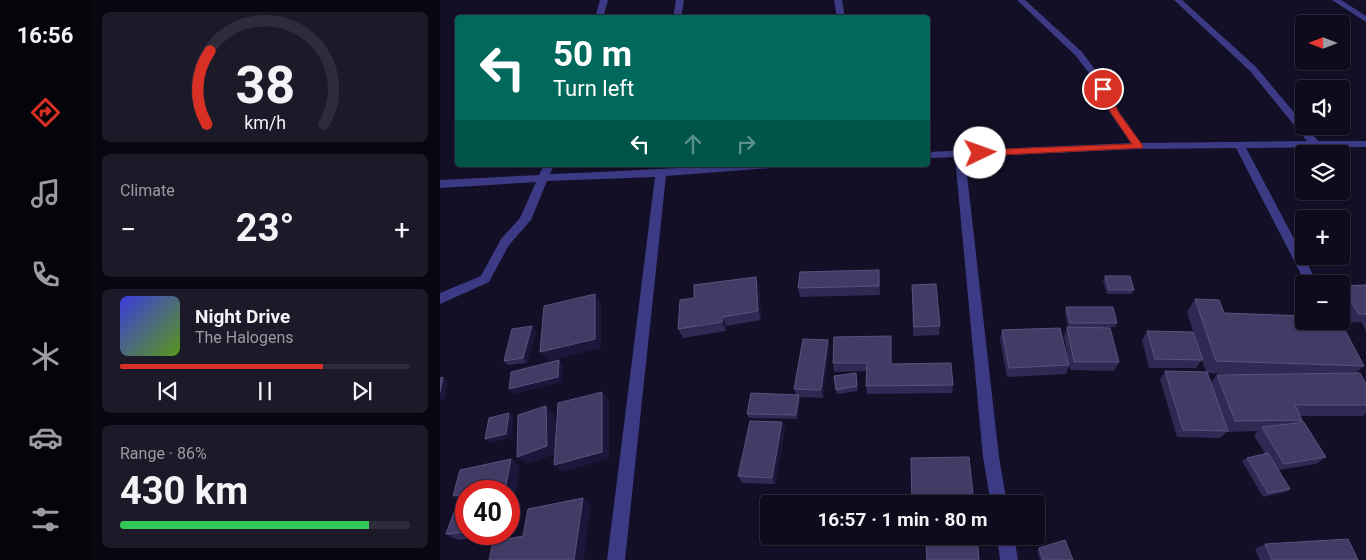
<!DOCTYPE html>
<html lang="en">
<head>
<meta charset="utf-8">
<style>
  :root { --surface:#0e0b1c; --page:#1c1929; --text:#f1f3f6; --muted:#9b9ba3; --line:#2e2b3b; --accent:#d93025 }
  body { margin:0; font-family:Roboto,sans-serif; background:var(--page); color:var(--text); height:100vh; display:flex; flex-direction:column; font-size:19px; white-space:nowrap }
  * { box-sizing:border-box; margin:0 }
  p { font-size:16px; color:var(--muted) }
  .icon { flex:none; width:28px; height:28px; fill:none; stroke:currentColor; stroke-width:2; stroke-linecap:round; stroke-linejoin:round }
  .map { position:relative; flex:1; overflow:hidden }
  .side { display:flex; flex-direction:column; gap:12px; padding:12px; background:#08060f; width:350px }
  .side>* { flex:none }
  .guide { position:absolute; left:15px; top:15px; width:475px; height:152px; border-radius:5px; box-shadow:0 1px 4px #0004,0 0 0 1px var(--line); background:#00695c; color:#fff; overflow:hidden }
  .needle { width:32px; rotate:270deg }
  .tools { position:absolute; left:855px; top:15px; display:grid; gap:10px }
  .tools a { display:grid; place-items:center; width:55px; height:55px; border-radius:5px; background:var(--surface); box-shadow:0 1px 4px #0004,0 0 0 1px var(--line); font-size:25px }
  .speed { position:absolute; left:15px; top:480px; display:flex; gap:10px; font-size:25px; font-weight:700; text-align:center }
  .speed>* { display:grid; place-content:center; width:65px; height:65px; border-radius:50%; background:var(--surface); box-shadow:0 1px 4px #0004,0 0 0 1px var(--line); line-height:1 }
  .speed .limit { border:8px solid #d22; background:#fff; color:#111 }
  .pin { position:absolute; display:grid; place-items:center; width:42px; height:42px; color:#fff; margin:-21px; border:2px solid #fff; border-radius:50%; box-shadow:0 1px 5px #0007 }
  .me { position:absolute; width:55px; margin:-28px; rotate:87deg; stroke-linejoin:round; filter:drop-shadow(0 0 4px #0008) }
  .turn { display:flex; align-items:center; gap:18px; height:105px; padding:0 15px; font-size:22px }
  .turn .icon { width:65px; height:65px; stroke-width:2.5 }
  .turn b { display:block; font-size:35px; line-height:42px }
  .lanes { display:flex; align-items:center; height:48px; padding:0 15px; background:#0003; justify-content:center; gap:25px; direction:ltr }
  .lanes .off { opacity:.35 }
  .big { font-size:38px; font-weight:700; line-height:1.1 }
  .side .widget { flex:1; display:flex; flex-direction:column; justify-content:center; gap:8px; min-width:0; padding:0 18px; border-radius:8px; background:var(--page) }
  .side .dial { align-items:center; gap:0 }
  .dial svg { height:130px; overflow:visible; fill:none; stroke:var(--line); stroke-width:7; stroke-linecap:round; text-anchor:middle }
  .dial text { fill:var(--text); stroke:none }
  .song { display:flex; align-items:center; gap:15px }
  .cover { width:60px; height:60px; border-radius:8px; background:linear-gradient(135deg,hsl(240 70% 55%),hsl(90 70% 35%)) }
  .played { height:5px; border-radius:2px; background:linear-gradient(90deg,var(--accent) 70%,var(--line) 70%) }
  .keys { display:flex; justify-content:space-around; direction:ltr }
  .heat { display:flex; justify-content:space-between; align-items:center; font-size:28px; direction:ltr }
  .charge { height:8px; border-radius:4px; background:linear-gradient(90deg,#34c759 86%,var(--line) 0) }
  .trip { position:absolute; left:320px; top:495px; width:285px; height:50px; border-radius:5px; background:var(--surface); box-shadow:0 1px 4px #0004,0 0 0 1px var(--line); font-weight:700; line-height:50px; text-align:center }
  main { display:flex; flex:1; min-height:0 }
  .menu { display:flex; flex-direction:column; width:90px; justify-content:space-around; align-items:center; background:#06040b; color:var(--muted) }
  .menu .icon { width:35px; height:35px }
  .menu .on { color:var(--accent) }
  .menu b { font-size:22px; color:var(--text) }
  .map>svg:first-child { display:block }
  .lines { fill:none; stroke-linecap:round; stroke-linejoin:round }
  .minor { fill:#3d3a85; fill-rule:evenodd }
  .wall { fill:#312854; fill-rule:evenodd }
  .shaded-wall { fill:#1d163a }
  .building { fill:#433a66; stroke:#5a527e }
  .route { fill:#d93025; stroke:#8d1f18 }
</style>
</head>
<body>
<main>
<nav class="menu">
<b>16:56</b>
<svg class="icon on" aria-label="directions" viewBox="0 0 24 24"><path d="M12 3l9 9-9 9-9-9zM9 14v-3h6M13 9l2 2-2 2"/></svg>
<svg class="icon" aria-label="music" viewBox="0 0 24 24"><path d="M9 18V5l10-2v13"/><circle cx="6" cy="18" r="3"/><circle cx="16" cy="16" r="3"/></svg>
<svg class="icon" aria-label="phone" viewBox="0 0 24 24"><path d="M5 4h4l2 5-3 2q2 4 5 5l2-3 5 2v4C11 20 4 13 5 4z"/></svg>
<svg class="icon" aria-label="climate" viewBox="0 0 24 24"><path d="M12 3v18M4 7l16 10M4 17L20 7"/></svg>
<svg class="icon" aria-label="car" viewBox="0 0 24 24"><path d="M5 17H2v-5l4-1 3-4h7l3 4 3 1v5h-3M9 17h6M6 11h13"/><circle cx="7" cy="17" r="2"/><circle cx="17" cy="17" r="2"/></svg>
<svg class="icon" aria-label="filters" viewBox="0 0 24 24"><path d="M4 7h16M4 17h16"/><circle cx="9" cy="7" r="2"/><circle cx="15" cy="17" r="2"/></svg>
</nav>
<section class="side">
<div class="widget dial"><svg viewBox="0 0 100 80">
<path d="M14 69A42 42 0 1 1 86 69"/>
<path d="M14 69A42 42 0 0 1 16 24" stroke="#d93025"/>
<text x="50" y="56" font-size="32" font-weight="700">38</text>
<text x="50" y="72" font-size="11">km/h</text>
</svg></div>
<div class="widget"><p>Climate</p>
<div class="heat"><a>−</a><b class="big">23°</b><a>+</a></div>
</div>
<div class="widget">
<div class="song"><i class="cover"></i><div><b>Night Drive</b><p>The Halogens</p></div></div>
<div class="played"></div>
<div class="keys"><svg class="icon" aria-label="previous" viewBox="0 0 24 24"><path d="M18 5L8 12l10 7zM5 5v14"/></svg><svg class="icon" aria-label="pause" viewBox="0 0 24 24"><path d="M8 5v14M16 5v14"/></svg><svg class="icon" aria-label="next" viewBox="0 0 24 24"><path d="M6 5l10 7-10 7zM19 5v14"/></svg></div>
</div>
<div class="widget"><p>Range · 86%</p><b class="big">430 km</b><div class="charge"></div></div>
</section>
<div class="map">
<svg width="926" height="560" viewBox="0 0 926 560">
  <rect width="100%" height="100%" fill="#130f26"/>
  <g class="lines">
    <path class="minor" d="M160,0H168L163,18H155Z
      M236,0H244L241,18H233Z
      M394,0H402L405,18H397Z
      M577,0H585L642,52L656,71L680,113L701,143L867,141L810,71L734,0H742L816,67L878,141H926V147L806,148L878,284H866L796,148L698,149L525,157L559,457L567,504H551L543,457L515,157L488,158V152L691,143L670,113L648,72L636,56Z
      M892,0H901L926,16V22Z
      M104,165H114L110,174C186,172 261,165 337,165L332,168L226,176L185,560H167L215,177L107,181L91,220L69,245L49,282L0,304V293L41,276L61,239L80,218L96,182L0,188V180L99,175Z
      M557,536H574L578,560H560Z"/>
  </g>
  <path class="wall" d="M439,270L440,295L360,297L358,288Z
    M665,276L694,290L691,294H667L663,281Z
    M316,277L319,286L321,320L286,326V331L243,338L238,329L254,298Z
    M472,285L500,326L499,335L473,336Z
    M926,285V331L921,322L909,323L901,310V286Z
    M755,299L784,313L924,366L916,373L926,384V413L923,416H860L862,420L861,421L886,457L876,464L838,470L850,489L845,492L823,497L802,461L807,458L825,454L814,435L818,431L787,432L780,438L737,437L720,379L725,371L766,372L762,360L756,368H709L702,340L707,331L759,350L747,312ZM768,373L805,375H777L771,382Z
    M626,307L677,323L675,327L652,328L679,362L674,371L630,370L629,365L626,374L567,377L560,339L562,330L629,364L624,336L627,327H628L625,312Z
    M96,331L87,363L68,365L64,361Z
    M394,337L451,364L513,385L512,393L427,394L426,386L427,371L394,372L393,363Z
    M388,340L389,348L383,398L360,397V399L357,419L309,418L307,414L356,395L354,389Z
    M416,373L418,391L397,394L394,376Z
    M345,429L335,484L302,483L298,476Z
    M471,458L534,504H472Z
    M69,502L81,508L74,534L18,540L6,534L26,506V534H69Z
    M473,536H537L539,560H486L485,540L473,541Z
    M825,544L918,560H820L815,549Z
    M599,548L633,560H600L597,551Z"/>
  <path class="shaded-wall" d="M316,277L319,286L321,320L318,311Z
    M155,294L161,303V348L108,361L100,352Z
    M283,317L286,326V331L282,322Z
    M92,326L96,331L87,363L83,358Z
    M388,340L389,348L383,398L381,390Z
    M119,360L123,364L122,382L73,394L69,389Z
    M3,377L8,382L5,399L0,400V392Z
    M162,392L169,400V459L122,472L114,465Z
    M359,395L360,399L357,419L356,415Z
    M106,406L115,414L116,454L87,464L77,457Z
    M69,413L74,417L71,438L50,443L45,439Z
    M342,422L345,429L335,484L332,478Z
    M71,459L80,466L76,492L69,493V491H38Z
    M26,494V503H25L13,496Z
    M143,498L151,504L144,560H134Z
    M71,502L81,508L74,534L69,531V510Z"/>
  <path class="building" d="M439,270V286L358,288L360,272Z
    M665,276H690L694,290H669Z
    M316,277L318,311L283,317L282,322L238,329L240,300L254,298V285Z
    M496,284L500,326L474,327L472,285Z
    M926,285V314H919L901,286Z
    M155,294V339L100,352L104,306Z
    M755,299L779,300L784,313L864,316V321H900L924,366L776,361Z
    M626,307H673L677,323H630Z
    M92,326L83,358L64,361L72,329Z
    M627,327L670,328L679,362H634Z
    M620,328L629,365L569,368L562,330Z
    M707,331L753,332L763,360L715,359Z
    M451,336V364L511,363L513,385L426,386L427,363H393L394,337Z
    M363,339L388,340L381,390L354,389Z
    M119,360L118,377L69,389L71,372Z
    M725,371L767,372L788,431L743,430Z
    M416,373L417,386L396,390L394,376Z
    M920,373L926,384V405H855L862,420L795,421L777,375Z
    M3,377L0,392V378Z
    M162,392V452L114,465L118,403Z
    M311,393L359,395L356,415L307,414Z
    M106,406L107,446L77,457L78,415Z
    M69,413L66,434L45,439L49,418Z
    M310,421L342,422L332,478L298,476Z
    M861,421H863L886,457L844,464L822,427L858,423Z
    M828,453L850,489L828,493L807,458Z
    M529,457L534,504H472L471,458Z
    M71,459L66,485L38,491H26V494L13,496L20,470Z
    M143,498L134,560H49L53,542L83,536L88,509Z
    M69,502H71L69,510Z
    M26,506V532L6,534L16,507Z
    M486,536H537L539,560H487Z
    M908,539L918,560H832L825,544Z
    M625,540L633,560H603L599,548Z"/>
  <path class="route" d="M660,88L667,89L679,113L703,146L702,148L540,156L535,153L540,150L692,144L671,113L659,89Z"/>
</svg>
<div class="tools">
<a><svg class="needle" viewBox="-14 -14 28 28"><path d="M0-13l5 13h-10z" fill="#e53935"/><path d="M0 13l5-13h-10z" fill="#9b9ba3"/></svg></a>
<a><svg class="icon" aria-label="sound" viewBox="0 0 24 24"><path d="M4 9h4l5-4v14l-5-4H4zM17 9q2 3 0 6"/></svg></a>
<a><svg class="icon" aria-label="layers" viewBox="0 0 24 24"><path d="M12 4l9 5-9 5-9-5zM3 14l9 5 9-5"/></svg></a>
<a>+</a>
<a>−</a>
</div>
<div class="speed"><div class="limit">40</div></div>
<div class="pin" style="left:663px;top:89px;background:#d93025"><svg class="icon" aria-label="arrive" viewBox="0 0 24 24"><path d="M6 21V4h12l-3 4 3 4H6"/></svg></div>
<svg class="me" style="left:540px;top:153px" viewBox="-20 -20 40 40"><circle r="19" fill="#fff"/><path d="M0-13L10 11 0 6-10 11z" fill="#d93025"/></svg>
<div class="trip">16:57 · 1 min · 80 m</div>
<div class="guide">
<div class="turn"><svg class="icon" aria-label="left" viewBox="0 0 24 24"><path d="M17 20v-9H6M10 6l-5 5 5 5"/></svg><div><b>50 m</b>Turn left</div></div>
<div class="lanes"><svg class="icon" aria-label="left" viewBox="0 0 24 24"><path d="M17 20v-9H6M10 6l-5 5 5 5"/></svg><svg class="icon off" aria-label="ahead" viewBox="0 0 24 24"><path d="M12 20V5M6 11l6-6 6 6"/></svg><svg class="icon off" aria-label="right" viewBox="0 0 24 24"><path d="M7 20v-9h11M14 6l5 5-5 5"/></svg></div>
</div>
</div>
</main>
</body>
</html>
